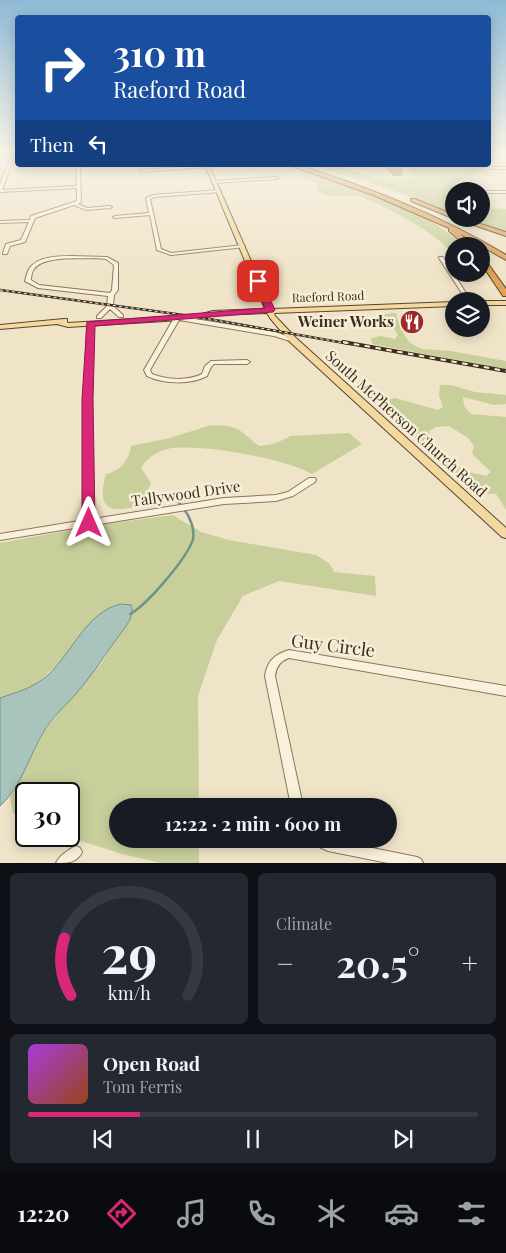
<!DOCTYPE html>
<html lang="en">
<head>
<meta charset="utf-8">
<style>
  :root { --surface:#171b24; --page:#242831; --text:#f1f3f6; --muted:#9ea1a6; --line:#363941; --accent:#db2777 }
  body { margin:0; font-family:"Playfair Display",serif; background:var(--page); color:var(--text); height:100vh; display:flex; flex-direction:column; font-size:19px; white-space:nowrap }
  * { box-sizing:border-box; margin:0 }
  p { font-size:16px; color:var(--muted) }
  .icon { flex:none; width:28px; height:28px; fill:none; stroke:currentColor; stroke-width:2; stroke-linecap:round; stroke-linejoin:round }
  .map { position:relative; height:863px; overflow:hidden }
  .sheet { display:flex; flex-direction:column; gap:10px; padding:10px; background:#0d0f14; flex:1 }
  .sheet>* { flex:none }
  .guide { position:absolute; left:15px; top:15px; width:476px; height:152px; border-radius:5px; box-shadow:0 2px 12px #0003; background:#1a4fa0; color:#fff; overflow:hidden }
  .controls { position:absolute; left:445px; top:182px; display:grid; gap:10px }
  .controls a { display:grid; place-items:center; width:45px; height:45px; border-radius:50%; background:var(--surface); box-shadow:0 2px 12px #0003; font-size:25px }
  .speed { position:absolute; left:15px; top:782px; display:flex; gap:10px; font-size:25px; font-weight:700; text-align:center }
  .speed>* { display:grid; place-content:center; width:65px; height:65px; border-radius:50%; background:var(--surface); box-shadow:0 2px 12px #0003; line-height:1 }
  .speed .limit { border:2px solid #111; border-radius:8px; background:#fff; color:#111 }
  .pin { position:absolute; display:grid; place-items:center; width:42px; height:42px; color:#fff; margin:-21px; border-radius:10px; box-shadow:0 2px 8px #0006 }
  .me { position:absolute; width:55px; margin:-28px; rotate:0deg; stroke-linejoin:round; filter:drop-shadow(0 0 4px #0008) }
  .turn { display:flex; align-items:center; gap:18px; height:105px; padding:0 15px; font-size:22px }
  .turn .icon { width:65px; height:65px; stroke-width:2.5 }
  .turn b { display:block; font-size:35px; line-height:42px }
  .then { display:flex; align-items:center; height:48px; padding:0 15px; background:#0003; gap:10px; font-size:19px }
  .big { font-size:38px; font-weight:700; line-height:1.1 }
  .sheet .tile { flex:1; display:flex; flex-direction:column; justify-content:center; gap:8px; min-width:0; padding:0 18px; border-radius:8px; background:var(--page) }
  .sheet .dial { align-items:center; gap:0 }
  .dial svg { height:130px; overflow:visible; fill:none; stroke:var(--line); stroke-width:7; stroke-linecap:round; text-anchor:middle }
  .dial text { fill:var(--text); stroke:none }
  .song { display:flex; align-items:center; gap:15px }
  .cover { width:60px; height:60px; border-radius:8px; background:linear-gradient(135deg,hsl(280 70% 55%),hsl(20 70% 35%)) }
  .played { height:5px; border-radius:2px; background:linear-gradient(90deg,var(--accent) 25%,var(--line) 25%) }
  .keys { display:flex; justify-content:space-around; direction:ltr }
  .heat { display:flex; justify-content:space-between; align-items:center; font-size:28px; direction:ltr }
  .sheet .tiles { flex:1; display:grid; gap:10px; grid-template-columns:1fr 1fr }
  .tile:last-child { grid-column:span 2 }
  .trip { position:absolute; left:109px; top:798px; width:288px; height:50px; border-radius:25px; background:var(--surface); box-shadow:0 2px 12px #0003; font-weight:700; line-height:50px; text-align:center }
  .dock { display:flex; height:80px; justify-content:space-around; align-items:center; background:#090b0e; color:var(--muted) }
  .dock .icon { width:35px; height:35px }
  .dock .current { color:var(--accent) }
  .dock b { font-size:22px; color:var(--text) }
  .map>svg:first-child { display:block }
  .green { fill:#c9cf9b; fill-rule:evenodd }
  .water { fill:#a9c4bc; stroke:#6f938a }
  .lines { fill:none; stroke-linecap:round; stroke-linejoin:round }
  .stream { stroke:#6f938a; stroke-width:2.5 }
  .minor-casing { stroke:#8d765c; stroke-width:2 }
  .major-casing { stroke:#5b4430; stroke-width:2 }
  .highway-casing { stroke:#5b4430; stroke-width:2 }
  .minor { fill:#faf1dc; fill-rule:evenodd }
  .major { fill:#f3d9a0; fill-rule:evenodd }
  .highway { fill:#e0a458; fill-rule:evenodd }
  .rail-far1-casing { stroke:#3d2e20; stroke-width:2.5 }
  .rail-casing { stroke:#3d2e20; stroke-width:4 }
  .rail-far1 { stroke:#f7eed8; stroke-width:1; stroke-dasharray:3; stroke-linecap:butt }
  .rail { stroke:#f7eed8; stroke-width:2; stroke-dasharray:5.5; stroke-linecap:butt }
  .wall { fill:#b2896c }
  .building { fill:#cf9f7d; stroke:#916f58 }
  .route { fill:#db2777; stroke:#8e194d }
  .labels { text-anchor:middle; stroke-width:5; stroke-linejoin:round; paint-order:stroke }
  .far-street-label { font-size:12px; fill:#3d2e20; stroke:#f7eed8 }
  .poi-label { font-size:15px; font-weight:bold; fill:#3d2e20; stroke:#f7eed8; text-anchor:end }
  .street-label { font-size:15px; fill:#3d2e20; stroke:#f7eed8 }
  .near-street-label { font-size:18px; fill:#3d2e20; stroke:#f7eed8 }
</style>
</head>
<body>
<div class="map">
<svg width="506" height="863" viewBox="0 0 506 863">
  <rect width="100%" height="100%" fill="#f0e4c8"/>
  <path class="green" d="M310,165H332L385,180L415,179L407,165H488C478,177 450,177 450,196L454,198V214L387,188Z
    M301,172C353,185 424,207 463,246H454V254C435,233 387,206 360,197C347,192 326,202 317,189L318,184L305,179Z
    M481,208L506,209V232L466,219H481Z
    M392,313H396L401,330L410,343L422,349L451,351L506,361V369L372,344L371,338L381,336L395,339L398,335L395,330L385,322L384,315Z
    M440,385H451L475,392L506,395V404L494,405L463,397L464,406L471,414L506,417V510L496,494L479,493L468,489L378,402L395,398L438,410L443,407L439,396ZM449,426L468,438L474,446L472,454L491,472L486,476L466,471L434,447L429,431L436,427Z
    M211,425C242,426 237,429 259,446L274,444L291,436L349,433L362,444L312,474C283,458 206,445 172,448C159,450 148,457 141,468L151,483L141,505C109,515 96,509 106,474C119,472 130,459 131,446L170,438Z
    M173,515L201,532L229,540L316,555L330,564L334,572L375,576L376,596L279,581L243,596L217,640L198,696L199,806H118V839H199V863H161L122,854L65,836H69V794H26V819L13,813L10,797L45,730L85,680L101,664L112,646L69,649L61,662L32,687L0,698V543L98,525Z"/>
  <path class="water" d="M121,604L131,605C136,617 122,631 115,641C102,660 89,679 74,696C64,707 52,718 44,731C29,756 22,786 0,806V698C20,691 31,689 48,675C72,653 87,611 121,604Z"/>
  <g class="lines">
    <path class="stream" d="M175,497L181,505
      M130,614C147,605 188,557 193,539C195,529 190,517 184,509"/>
    <g class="minor-casing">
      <path id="minor" d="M18,157V159H13L2,190L77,186L76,165H80L81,202L78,204L87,208L110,206L112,207L110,208L86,210L74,205L35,218L25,242L10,246L7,254H3V253L6,244L21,240L29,222L0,223V221L30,220L31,216L77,201V188L0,192V184L10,160H0V158Z
        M205,165L209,166L207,167L142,172L140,171L142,170Z
        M492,167H506V169H491L490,168Z
        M276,177L278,178L277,179L215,183L213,182L215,181Z
        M219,190H220V192L154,197L150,199L161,249L171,253L243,245L245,246V247L171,255L157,250L150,215L115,218L113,217L115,216L149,213L146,198L153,195Z
        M479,191H506V193H481V191Z
        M72,256L107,257L118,263V290L114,295L113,306L123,315V317H119L110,309L101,318H97V316L107,306L108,296L38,288L25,281C26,277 27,273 29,269C37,256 59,256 72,256ZM95,258L106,259L114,265L112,290L110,293L39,285L31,280C31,277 32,272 34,269C44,255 80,259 95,258Z
        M439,257H443L471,301H467L439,258Z
        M177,316L275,332L295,339L296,340L293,342L274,336L179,320L150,370L152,374C166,380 188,381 202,374L205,366L211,361L247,360L250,362L247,364H214L211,367L207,376C190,385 164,384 147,376L144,370L174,318Z
        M90,322L93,324L90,399L93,519L224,498L276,495L288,492L309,478H315L316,480L315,482L293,496L276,501L224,504L0,540V534L85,520L84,399L87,324Z
        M289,650L506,686V696L289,658C280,661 276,667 275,676L303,806H291L265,676C267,661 275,654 289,650Z
        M309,839H328L417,857L421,859L423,863H388L328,851L311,843Z
        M76,846L80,848L82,852C77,863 67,863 56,863C59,856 69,849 76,846Z"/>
    </g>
    <g class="major-casing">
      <path id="major" d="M205,165H209L272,309L454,302V306L274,313L275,316L296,338L506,528V538L502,537L290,342L270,318L267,313L213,315L198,319L68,327L57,324L0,329V325L64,319H67V322L68,323L198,315L213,311L265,309Z
        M480,301H506V305H481V301Z"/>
    </g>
    <g class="highway-casing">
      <path id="highway" d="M289,165H298C370,188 440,215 506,255V260L460,234L473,246H466L449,231V228L373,195Z
        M411,199H415L454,215L455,219L411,201Z
        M456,219H465L506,232V236Z
        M481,256L483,257L506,289V296H503L481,263Z"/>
    </g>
    <use href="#minor" class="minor"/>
    <use href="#major" class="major"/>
    <use href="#highway" class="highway"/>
    <g class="rail-far1-casing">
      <path id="rail-far1" d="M0,290L198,317L350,344"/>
    </g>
    <g class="rail-casing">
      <path id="rail" d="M343,342L506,371"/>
    </g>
    <use href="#rail-far1" class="rail-far1"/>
    <use href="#rail" class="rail"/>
  </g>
  <path class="wall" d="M383,165H398L403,170L402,176H393Z"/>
  <path class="building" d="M389,165H398L403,170L394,171Z"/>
  <linearGradient id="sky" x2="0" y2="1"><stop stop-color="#8fbad6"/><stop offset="0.56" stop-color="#f8f3e6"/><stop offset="1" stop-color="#f8f3e6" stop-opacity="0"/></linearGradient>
  <rect width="506" height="275" fill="url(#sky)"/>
  <path class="route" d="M258,278L262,281L275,310L273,312L95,326L93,399L95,523L93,526H84L82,523V399L87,322L265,308L253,281Z"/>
  <defs>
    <g id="restaurant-disc" transform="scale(1.25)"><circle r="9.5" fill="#9e2a2b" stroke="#f7eed8"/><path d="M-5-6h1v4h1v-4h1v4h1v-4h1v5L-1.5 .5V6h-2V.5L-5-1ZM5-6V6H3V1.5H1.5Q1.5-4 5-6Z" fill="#fff"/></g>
  </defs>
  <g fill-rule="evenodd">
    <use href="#restaurant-disc" x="412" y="322"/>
  </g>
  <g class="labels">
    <g class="far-street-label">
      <text transform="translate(328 297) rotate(-2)" y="4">Raeford Road</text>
    </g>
    <g class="poi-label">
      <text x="394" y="327">Weiner Works</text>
    </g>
    <g class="street-label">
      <text transform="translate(406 424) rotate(42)" y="5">South McPherson Church Road</text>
      <text transform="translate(186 494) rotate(-8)" y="5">Tallywood Drive</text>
    </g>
    <g class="near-street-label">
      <text transform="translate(333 646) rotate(7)" y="6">Guy Circle</text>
    </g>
  </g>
</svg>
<div class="controls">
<a><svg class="icon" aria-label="sound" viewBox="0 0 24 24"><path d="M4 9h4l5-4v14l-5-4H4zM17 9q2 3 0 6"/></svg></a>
<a><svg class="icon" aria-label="search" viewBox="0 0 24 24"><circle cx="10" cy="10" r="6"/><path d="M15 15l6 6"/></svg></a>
<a><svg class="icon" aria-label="layers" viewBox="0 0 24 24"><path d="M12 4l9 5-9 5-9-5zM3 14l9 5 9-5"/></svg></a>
</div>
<div class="speed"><div class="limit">30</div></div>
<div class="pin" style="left:258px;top:281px;background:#d93025"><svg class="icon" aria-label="arrive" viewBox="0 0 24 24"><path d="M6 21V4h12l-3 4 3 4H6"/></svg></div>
<svg class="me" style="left:89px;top:523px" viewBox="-20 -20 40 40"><path d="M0-17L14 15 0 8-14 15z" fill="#db2777" stroke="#fff" stroke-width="4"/></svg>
<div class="trip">12:22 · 2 min · 600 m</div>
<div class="guide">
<div class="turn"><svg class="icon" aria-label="right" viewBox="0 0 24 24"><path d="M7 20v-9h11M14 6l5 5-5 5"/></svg><div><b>310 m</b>Raeford Road</div></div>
<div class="then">Then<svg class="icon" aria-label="left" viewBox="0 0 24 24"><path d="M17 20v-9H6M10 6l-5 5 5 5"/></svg></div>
</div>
</div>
<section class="sheet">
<div class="tiles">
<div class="tile dial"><svg viewBox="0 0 100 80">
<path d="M14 69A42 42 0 1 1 86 69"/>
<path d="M14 69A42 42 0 0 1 10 34" stroke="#db2777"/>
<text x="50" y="56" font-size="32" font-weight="700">29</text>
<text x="50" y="72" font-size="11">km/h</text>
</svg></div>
<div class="tile"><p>Climate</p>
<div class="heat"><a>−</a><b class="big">20.5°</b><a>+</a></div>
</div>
<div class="tile">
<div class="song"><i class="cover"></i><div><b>Open Road</b><p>Tom Ferris</p></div></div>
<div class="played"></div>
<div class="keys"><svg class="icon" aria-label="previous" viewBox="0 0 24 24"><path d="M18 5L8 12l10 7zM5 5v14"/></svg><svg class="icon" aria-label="pause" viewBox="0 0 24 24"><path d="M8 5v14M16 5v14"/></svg><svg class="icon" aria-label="next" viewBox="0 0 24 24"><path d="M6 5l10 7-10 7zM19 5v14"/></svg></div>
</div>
</div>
</section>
<nav class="dock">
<b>12:20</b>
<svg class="icon current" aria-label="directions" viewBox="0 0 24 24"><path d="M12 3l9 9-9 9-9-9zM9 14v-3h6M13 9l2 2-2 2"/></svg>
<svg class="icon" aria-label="music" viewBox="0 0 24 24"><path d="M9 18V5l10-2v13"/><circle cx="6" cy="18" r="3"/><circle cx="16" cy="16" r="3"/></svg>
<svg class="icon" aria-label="phone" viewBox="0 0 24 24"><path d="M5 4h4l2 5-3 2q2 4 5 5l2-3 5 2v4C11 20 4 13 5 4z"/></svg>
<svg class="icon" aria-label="climate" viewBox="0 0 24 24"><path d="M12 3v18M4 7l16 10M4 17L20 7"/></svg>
<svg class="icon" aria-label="car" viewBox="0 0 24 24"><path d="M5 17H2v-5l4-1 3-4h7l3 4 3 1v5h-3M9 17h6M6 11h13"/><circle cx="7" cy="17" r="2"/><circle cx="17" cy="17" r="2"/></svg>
<svg class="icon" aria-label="filters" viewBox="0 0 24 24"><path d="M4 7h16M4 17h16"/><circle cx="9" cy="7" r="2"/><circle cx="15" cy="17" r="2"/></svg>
</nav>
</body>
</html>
